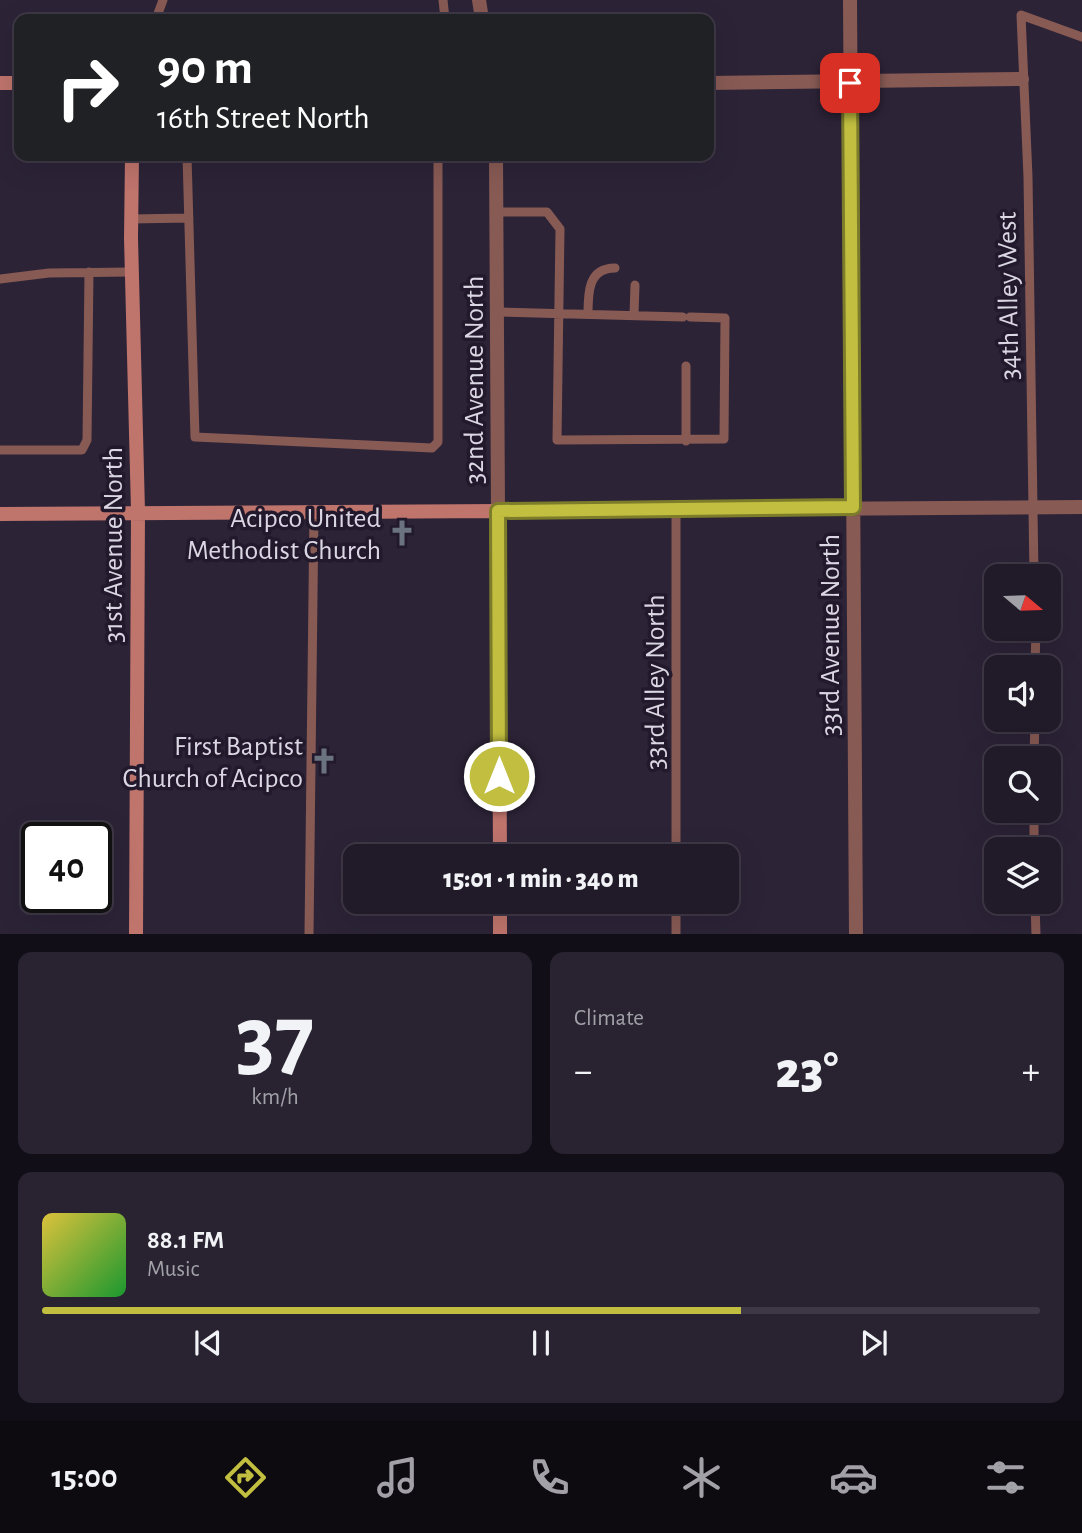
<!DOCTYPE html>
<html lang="en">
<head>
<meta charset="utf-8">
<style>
  :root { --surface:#211a29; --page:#292331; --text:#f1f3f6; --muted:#a2a1a8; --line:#3e3846; --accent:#c1be40 }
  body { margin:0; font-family:"Alegreya Sans",sans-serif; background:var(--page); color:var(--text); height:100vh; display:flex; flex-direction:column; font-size:26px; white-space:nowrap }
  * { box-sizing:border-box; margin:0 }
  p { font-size:23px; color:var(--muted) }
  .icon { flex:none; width:38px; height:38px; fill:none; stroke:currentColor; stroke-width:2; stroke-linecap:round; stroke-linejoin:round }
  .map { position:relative; height:934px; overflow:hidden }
  .sheet { display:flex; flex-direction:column; gap:18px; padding:18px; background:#120e17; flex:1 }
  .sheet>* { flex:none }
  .banner { position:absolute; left:14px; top:14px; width:700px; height:147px; border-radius:14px; box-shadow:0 7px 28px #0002,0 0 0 2px var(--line); background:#202124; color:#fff; overflow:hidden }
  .needle { width:46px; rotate:109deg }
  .fabs { position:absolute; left:984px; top:564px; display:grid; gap:14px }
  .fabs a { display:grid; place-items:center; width:77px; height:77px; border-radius:14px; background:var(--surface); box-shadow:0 7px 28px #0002,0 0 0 2px var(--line); font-size:35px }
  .speed { position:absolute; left:21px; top:822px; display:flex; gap:14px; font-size:35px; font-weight:700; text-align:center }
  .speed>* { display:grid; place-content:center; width:91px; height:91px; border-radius:50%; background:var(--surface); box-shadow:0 7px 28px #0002,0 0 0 2px var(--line); line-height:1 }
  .speed .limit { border:4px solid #111; border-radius:10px; background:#fff; color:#111 }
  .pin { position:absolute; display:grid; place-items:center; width:60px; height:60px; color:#fff; margin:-30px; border-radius:14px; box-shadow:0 4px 10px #0006 }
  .me { position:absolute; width:77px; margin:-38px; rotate:0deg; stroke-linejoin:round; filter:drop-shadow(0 0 5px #0008) }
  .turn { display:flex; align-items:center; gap:24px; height:147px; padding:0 28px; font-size:32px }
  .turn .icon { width:91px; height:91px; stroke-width:2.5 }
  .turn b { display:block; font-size:49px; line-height:60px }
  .big { font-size:52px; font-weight:800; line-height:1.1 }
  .sheet .tile { flex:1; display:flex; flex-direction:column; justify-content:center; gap:10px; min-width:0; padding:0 24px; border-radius:14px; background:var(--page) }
  .sheet .dial { align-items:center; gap:0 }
  .dial b { font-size:91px; line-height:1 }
  .song { display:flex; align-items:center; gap:21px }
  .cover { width:84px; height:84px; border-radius:10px; background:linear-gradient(135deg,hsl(50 70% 55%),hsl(130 70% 35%)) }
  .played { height:7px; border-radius:4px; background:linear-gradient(90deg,var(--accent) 70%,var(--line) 70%) }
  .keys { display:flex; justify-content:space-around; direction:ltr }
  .heat { display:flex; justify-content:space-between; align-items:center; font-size:38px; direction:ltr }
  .sheet .tiles { flex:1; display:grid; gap:18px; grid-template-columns:1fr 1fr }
  .tile:last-child { grid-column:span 2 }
  .trip { position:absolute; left:343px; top:844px; width:396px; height:70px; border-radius:14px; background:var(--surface); box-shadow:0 7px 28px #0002,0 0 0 2px var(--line); font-weight:800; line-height:70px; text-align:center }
  .dock { display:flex; height:112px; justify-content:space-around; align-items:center; background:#0d0a10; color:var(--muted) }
  .dock .icon { width:49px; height:49px }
  .dock .current { color:var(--accent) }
  .dock b { font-size:32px; color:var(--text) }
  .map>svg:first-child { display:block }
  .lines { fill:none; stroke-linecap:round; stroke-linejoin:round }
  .lane { stroke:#885a54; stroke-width:9 }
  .street { stroke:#885a54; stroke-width:14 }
  .secondary { stroke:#bf746c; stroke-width:14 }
  .route-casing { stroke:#7d7c2a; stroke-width:18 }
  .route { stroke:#c1be40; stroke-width:12 }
  .labels { text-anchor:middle; stroke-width:7; stroke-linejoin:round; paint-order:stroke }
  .street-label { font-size:28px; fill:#dbd6e3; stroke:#221a2c }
  .poi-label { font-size:28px; fill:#dbd6e3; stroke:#221a2c; text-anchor:end }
</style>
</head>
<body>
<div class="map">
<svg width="1082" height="935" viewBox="0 0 1082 935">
  <rect width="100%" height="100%" fill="#2c2337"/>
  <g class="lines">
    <path class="lane" d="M443,0L445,19
      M156,19L163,0
      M187,156L195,437L432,448L438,442V156
      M496,212H547L560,229L557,440L724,439L725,318L690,317
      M131,219L189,218
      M0,279L49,273L131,272
      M497,312L683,317
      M588,314C588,293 588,268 615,268
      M634,315L635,285
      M686,366V441
      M0,450H82L87,440L89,272
      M1034,576L1028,177L1021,15L1082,37
      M1035,667L1036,628
      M1034,758L1035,719
      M1034,810V849
      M676,856V509
      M1035,901L1036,935
      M309,935L314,510
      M676,935V901"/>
    <path class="street" d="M479,0L482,19
      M850,0L856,935
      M709,83L1022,79
      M496,156L498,511L1082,507"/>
    <path class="secondary" d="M0,83H19
      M132,156L131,238L138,511L136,935
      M0,514L498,511L500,856
      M500,901V935"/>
  </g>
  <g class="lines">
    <g class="route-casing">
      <path id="route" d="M499,776L498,511L853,507L850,83"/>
    </g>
    <use href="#route" class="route"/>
  </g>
  <defs>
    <g id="church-bare" transform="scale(2.1)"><path d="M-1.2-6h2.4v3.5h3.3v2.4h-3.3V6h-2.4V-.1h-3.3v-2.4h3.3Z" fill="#6b7280" stroke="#221a2c" stroke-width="2.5" paint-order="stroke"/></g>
  </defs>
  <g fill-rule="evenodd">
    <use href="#church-bare" x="402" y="533"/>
    <use href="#church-bare" x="324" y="761"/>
  </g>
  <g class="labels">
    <g class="street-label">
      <text transform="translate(1007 296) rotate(-91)" y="10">34th Alley West</text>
      <text transform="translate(473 380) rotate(-90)" y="10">32nd Avenue North</text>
      <text transform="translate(112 545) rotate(-90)" y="10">31st Avenue North</text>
      <text transform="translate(829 635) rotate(-90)" y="10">33rd Avenue North</text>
      <text transform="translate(654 682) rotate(-90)" y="10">33rd Alley North</text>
    </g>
    <g class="poi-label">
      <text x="381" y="527">Acipco United<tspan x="381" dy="32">Methodist Church</tspan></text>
      <text x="303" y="755">First Baptist<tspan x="303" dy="32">Church of Acipco</tspan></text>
    </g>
  </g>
</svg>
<div class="fabs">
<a><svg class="needle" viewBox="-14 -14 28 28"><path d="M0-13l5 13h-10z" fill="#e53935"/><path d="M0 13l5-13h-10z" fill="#a2a1a8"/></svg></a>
<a><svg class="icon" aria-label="sound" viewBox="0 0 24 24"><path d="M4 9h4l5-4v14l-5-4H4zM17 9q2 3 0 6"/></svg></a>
<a><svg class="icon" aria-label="search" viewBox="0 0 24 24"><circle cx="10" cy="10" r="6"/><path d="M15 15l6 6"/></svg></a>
<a><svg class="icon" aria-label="layers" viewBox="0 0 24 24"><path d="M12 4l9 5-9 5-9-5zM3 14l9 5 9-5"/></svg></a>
</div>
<div class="speed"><div class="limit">40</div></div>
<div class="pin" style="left:850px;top:83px;background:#d93025"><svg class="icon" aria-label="arrive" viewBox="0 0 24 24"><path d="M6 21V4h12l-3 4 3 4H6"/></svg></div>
<svg class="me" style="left:499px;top:776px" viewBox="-20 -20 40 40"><circle r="17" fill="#c1be40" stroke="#fff" stroke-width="3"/><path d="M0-11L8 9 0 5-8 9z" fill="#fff"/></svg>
<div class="trip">15:01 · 1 min · 340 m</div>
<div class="banner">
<div class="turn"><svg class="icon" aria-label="right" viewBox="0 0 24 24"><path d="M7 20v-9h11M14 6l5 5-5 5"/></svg><div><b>90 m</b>16th Street North</div></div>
</div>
</div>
<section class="sheet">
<div class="tiles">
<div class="tile dial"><b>37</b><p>km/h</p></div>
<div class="tile"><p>Climate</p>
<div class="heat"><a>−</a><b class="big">23°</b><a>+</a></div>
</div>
<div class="tile">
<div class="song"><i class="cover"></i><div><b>88.1 FM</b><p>Music</p></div></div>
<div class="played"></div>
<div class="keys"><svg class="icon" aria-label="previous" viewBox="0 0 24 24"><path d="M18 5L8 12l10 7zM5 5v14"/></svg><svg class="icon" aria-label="pause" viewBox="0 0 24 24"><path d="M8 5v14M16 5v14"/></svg><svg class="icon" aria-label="next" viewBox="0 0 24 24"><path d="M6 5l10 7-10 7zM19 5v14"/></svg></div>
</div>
</div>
</section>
<nav class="dock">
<b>15:00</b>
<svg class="icon current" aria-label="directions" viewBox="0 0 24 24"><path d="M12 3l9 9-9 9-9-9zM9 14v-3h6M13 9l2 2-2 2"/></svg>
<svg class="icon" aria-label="music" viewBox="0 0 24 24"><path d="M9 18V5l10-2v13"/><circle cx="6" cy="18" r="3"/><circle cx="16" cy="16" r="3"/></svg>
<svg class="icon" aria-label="phone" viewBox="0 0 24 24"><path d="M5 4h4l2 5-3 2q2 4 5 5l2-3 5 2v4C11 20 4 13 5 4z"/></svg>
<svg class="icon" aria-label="climate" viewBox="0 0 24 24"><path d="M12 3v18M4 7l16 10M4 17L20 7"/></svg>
<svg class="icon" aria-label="car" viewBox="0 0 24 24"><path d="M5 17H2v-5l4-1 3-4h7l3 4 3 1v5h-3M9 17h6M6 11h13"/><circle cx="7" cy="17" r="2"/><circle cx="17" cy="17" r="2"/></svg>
<svg class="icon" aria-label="filters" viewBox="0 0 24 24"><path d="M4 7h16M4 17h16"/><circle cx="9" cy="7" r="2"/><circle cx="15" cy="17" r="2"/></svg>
</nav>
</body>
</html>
